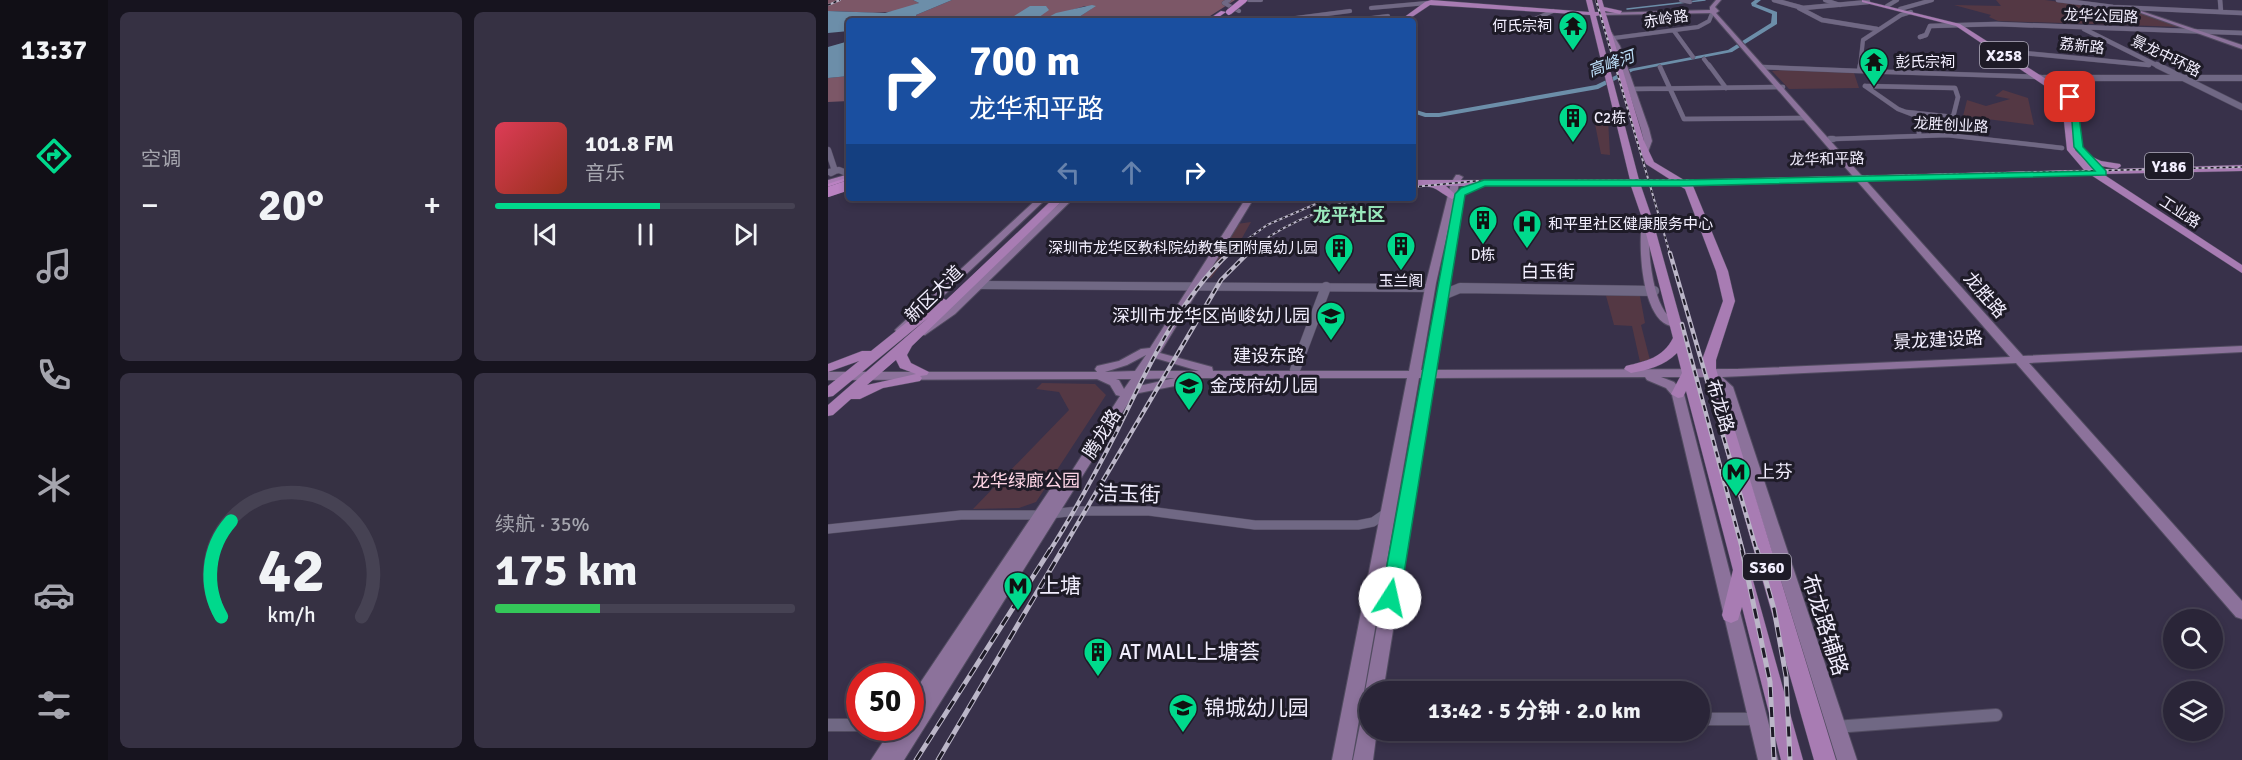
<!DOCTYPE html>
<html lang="zh">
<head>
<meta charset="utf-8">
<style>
  :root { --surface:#2a2538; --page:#363143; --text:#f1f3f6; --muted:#a5a5ae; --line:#464253; --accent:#00d98c }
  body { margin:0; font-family:Signika,"Noto Sans SC",sans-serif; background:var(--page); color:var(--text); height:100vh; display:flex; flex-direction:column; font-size:22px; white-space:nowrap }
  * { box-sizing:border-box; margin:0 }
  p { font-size:20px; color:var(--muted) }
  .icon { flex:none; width:33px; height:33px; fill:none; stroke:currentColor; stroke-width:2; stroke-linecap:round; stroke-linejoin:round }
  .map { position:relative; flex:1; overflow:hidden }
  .drawer { display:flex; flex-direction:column; gap:12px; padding:12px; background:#17141f; width:720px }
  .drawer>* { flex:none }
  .banner { position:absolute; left:18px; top:18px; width:570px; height:183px; border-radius:6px; box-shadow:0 3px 9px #0003,0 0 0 2px var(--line); background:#1a4fa0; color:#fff; overflow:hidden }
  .fabs { position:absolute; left:1335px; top:609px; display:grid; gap:12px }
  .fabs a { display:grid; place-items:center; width:60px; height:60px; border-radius:50%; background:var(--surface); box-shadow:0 3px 9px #0003,0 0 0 2px var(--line); font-size:30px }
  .speed { position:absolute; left:18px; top:663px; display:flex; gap:12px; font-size:30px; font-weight:700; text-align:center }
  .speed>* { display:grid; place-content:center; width:78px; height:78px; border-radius:50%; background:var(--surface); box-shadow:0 3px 9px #0003,0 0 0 2px var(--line); line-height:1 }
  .speed .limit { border:9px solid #d22; background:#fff; color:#111 }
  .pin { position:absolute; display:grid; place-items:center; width:51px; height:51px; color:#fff; margin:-26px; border-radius:12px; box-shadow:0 3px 9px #0006 }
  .me { position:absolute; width:66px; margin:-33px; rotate:10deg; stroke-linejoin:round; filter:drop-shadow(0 0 4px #0008) }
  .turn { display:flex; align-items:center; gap:21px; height:126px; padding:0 24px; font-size:27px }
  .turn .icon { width:78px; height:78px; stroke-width:2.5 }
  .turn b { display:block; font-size:42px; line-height:51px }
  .lanes { display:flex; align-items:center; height:57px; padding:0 24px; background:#0003; justify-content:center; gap:30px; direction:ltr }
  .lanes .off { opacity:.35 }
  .big { font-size:45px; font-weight:700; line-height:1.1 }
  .drawer .card { flex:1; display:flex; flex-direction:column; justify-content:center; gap:9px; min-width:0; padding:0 21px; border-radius:9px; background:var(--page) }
  .drawer .dial { align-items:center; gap:0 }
  .dial svg { height:156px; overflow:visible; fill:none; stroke:var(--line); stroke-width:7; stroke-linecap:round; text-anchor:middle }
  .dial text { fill:var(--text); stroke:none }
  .song { display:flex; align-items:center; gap:18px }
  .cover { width:72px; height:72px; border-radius:9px; background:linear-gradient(135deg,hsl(350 70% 55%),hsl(10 70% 35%)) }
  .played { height:6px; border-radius:3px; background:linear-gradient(90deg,var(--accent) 55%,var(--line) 55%) }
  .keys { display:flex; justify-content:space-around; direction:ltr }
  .heat { display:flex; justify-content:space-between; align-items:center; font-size:33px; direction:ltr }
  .charge { height:9px; border-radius:4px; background:linear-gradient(90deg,#34c759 35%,var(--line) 0) }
  .drawer .tiles { flex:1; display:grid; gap:12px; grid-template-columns:repeat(2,1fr) }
  .trip { position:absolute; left:531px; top:681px; width:351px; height:60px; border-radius:30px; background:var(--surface); box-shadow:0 3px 9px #0003,0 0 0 2px var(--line); font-weight:700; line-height:60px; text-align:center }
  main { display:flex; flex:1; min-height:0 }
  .tabs { display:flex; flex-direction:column; width:108px; justify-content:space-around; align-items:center; background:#110f16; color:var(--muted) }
  .tabs .icon { width:42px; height:42px }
  .tabs .selected { color:var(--accent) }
  .tabs b { font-size:27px; color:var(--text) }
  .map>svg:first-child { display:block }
  .green { fill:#543844 }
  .forest { fill:#7c5767 }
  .water { fill:#6c8ea9 }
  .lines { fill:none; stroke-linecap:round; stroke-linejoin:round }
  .stream { stroke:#6c8ea9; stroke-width:1.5 }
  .river { fill:#6c8ea9; fill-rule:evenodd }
  .minor-far5-casing { stroke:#524c61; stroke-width:4.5 }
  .minor-far4-casing { stroke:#524c61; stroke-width:5 }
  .minor-far3-casing { stroke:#524c61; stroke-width:7 }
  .minor-far2-casing { stroke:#524c61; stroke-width:9 }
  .minor-far1-casing { stroke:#524c61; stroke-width:10 }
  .minor-casing { stroke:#524c61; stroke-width:14 }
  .tertiary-far2-casing { stroke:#524c61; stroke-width:5 }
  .tertiary-far1-casing { stroke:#524c61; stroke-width:7 }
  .tertiary-casing { stroke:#524c61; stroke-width:11 }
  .secondary-casing { stroke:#524c61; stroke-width:2 }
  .primary-casing { stroke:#524c61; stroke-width:1 }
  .trunk-casing { stroke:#524c61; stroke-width:1 }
  .minor-far5 { stroke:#706884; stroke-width:4 }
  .minor-far4 { stroke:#706884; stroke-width:4.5 }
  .minor-far3 { stroke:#706884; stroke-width:6 }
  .minor-far2 { stroke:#706884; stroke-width:8 }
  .minor-far1 { stroke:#706884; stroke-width:9 }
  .minor { stroke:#706884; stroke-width:12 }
  .tertiary-far2 { stroke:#706884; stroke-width:4.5 }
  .tertiary-far1 { stroke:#706884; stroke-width:6 }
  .tertiary { stroke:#706884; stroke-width:10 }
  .secondary { fill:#8c729b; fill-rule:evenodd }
  .primary { fill:#a87cb3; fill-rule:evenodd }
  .trunk { fill:#ba82c2; fill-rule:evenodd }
  .rail-far2-casing { stroke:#bbb6c8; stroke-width:2 }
  .rail-far1-casing { stroke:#bbb6c8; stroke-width:4.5 }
  .rail-casing { stroke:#bbb6c8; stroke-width:5 }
  .rail-far2 { stroke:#1e1b27; stroke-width:1.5; stroke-dasharray:3; stroke-linecap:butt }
  .rail-far1 { stroke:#1e1b27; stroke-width:2; stroke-dasharray:6; stroke-linecap:butt }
  .rail { stroke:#1e1b27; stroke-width:3; stroke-dasharray:10; stroke-linecap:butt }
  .trunk-bridge-far1-casing { stroke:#524c61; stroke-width:7; stroke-linecap:butt }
  .trunk-bridge-casing { stroke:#524c61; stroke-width:10; stroke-linecap:butt }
  .trunk-bridge-far1 { stroke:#ba82c2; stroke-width:6 }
  .trunk-bridge { stroke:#ba82c2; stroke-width:10 }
  .route { fill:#00d98c; stroke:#008d5b; stroke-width:1.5 }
  .labels { text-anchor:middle; stroke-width:6; stroke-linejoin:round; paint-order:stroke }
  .far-street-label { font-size:15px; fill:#f2eefe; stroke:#1e1b27 }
  .far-poi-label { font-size:15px; fill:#f2eefe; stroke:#1e1b27; text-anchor:start }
  .shield { fill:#1e1b27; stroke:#b2afbe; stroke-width:1.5 }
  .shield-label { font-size:16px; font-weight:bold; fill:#f2eefe }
  .far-water-label { font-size:16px; font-style:italic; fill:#bddff9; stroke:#1e1b27 }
  .far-quarter-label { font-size:18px; font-weight:bold; fill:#9ae9bc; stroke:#1e1b27 }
  .street-label { font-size:18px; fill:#f2eefe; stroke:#1e1b27 }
  .poi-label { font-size:18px; fill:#f2eefe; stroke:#1e1b27; text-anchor:start }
  .park-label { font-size:18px; fill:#fdd4e4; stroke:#1e1b27 }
  .near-street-label { font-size:21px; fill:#f2eefe; stroke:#1e1b27 }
  .near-poi-label { font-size:21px; fill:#f2eefe; stroke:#1e1b27; text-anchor:start }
</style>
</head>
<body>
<main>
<nav class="tabs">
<b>13:37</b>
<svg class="icon selected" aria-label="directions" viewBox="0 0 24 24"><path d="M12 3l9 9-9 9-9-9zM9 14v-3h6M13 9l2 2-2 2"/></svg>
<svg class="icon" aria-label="music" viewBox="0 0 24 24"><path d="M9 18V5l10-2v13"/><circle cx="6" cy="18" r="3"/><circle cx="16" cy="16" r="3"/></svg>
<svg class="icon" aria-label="phone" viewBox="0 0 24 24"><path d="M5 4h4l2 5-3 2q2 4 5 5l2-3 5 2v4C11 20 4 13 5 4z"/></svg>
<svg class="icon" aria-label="climate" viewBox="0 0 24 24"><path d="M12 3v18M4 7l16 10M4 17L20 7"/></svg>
<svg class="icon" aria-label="car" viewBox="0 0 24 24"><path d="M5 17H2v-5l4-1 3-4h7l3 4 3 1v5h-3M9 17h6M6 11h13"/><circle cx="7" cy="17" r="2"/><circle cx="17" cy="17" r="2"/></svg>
<svg class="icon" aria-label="filters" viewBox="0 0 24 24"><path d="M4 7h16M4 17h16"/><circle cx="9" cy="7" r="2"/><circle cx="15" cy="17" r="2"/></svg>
</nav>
<section class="drawer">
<div class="tiles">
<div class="card"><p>空调</p>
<div class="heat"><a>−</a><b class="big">20°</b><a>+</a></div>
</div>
<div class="card">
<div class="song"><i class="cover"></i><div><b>101.8 FM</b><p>音乐</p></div></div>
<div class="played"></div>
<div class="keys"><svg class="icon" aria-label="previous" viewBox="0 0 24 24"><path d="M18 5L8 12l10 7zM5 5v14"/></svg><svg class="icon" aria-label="pause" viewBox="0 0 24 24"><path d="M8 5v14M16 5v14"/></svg><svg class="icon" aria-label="next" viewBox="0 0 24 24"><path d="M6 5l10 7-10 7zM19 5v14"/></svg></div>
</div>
<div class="card dial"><svg viewBox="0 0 100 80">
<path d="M14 69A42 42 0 1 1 86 69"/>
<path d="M14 69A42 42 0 0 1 19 20" stroke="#00d98c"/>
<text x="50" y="56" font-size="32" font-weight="700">42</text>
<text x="50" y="72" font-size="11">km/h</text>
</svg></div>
<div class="card"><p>续航 · 35%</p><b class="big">175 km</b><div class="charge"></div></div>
</div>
</section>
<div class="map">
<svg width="1414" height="760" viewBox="0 0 1414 760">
  <rect width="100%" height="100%" fill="#38314a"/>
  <path class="green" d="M1168,0H1217L1309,12L1354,27L1170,21L1161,17L1163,15L1126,5L1173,6Z
    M956,70L1026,73L1031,88L961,89L944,71Z
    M1175,90L1200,98L1206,125L1135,116L1139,100L1158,106L1182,99L1167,96Z
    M766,119H780L782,155L773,154Z
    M423,222L414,238L406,240L397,254L400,255L383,278H374L409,224Z
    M777,292L812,296L817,323L813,325L822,360L812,362L804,326L786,325Z
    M214,383L267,384L278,395L208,502L191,508L145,509L241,410L231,392L208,389Z"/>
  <path class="forest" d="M0,0H85L91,3C63,18 30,11 0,11Z
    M124,0H407L379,18L352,21L250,20L248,19L263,9L257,6L207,21L214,16L184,21H96L89,18L88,15Z
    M21,76V101L0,102V78Z"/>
  <path class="water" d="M85,0H124L88,15L89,18L96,21H21V31L0,33V11L57,13L91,3Z
    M264,5L268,6L248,19L280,21H213L228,13Z
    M202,6H218L221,10L207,20L210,21H184L186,20L183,18Z
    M21,41V76L0,78V47Z"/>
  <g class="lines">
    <path class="stream" d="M799,9L877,0"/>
    <path class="river" d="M927,0H933L928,4L949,12V24L904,52L805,71L770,89L611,117H597L585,113V109L598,113H611L768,85L801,69L900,50L943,23L944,14L924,6L923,3Z"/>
    <g class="minor-far5-casing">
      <path id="minor-far5" d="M401,0L396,3L411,11
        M421,0H433
        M853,0L862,2
        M997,0L1012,5
        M1059,6L1069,0
        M543,8L599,3
        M1072,9L1104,0
        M445,21L522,11
        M520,21L560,16
        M682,30L725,11
        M846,31L865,57
        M786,38L870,27L881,21L885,11
        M876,59L882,67
        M1032,67L1035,40L1073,15L1083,12"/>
    </g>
    <g class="minor-far4-casing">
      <path id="minor-far4" d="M881,65L898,88
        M832,67L856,119L978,118
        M933,67L1031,71L1032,65
        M1031,71L1213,77
        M1037,86L1127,88L1130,97L1125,117L1078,112
        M1037,86L1070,109L1091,117V135
        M804,89L955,87
        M1005,139L1119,135L1234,148"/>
    </g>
    <g class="minor-far3-casing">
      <path id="minor-far3" d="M0,150L7,171L3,173
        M1,172L11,170L21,174"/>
    </g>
    <g class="minor-far2-casing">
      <path id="minor-far2" d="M153,285L602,288"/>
    </g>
    <g class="minor-far1-casing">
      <path id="minor-far1" d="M0,529L133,515H213L249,511H321L427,525H530L545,522L558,513"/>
    </g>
    <g class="minor-casing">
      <path id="minor" d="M872,719H928
        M0,725H32
        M1007,727L1168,715"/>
    </g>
    <g class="tertiary-far2-casing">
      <path id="tertiary-far2" d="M946,0L975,8L1040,2
        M1230,0L1285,7L1414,13
        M1392,0L1393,12
        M971,8L994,20L1049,29
        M1256,29L1332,67
        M1092,37L1098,35L1102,26L1168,24L1414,33
        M1175,51L1321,65"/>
    </g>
    <g class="tertiary-far1-casing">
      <path id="tertiary-far1" d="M1329,65L1414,107
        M1216,78H1414
        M1002,139H1005"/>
    </g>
    <g class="tertiary-casing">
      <path id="tertiary" d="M615,295L632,288L826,291
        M467,370L498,287"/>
    </g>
    <g class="secondary-casing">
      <path id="secondary" d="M888,0H893L887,7L891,11L888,13L1195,356L1414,346V352L1201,363L1414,601V619L1408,617L1188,363L894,377L905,387L1029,760H1009L893,389L879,377H833L846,382L856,394L950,760H930L844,395L838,388L819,380L817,377L606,378L555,692H542V698L537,692L594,378H591L524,760H504L579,378H363L362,383L311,393L304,397L76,760H43L64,728H82V698L223,488H233L292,396L288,395L282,385L269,379L0,380V372H269L267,369L269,366L291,361L313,349L322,348L418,198H426L332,353L384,367L385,371H581L598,283L623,183L628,175H631L635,177L631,183L629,194L632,192L636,195L608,370L910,369L1182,357L883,13L776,15L773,13L882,10V7ZM625,208L596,370H593L608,283ZM318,355L307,371L277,372L299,365ZM327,358L371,371H319ZM347,378L311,386L315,379ZM288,379H303L296,389L291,380Z
        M1313,11L1414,45V49L1313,13Z
        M778,30H782L792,46L821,129L824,141L820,152L813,150L816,141L813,129L786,46Z
        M210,198H219L77,332H69L67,330L69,328Z
        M237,198H246L127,314L97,335H89L87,333L89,331L119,310Z
        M819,215L823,218C818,242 823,292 837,312C841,317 848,319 852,324L851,326C813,333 809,241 815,218Z
        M542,712V730H549L545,760H525L533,720L535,714Z"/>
    </g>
    <g class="primary-casing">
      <path id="primary" d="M603,0L761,12L758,0H764L767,12H772L768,0H774L776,7L794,11L792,14L777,11L816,141L826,162L856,180L1256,170L1239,150L1234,103L1223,90L1128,26L1034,2V0L1132,24L1229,86L1242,103L1247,150L1252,155L1256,153L1273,161L1292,164L1293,166L1289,169L1414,165V171L1275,174L1414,265V273L1263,175L865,186L900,271L907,301L888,360V369L1008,760H986L874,369V360L895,301L888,271L857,189L852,186H813L824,218L975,760H953L914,607L910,620L903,623L896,620L894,615L905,570L858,391L855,397L850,398L843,394L854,373L849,353C836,366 820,370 803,373L796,369L798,366C818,361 835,358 845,338L814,218L803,186H618L629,196L624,199C605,189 611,186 585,186V180H802L762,15L602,5L578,21H571L597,2ZM773,15L808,141L818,164L843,180H811L768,16ZM1256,159L1268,165L1289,169H1267Z
        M21,174V180L0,186V180Z
        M226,198H237L84,346L79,355L83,363L101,372L99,375L92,376L94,378L92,381L55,388L32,399H23L5,415L0,416V405L101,317L5,396L0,397V386L31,361L0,372V364L34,351H43L109,298L113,297L118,300ZM68,360L72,368L88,374L39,385Z"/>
    </g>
    <g class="trunk-casing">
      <path id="trunk" d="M393,11L398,12L385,21H378Z
        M21,177V183L0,190V184Z"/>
    </g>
    <use href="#minor-far5" class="minor-far5"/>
    <use href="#minor-far4" class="minor-far4"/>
    <use href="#minor-far3" class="minor-far3"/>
    <use href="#minor-far2" class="minor-far2"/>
    <use href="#minor-far1" class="minor-far1"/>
    <use href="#minor" class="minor"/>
    <use href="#tertiary-far2" class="tertiary-far2"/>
    <use href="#tertiary-far1" class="tertiary-far1"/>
    <use href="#tertiary" class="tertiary"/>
    <use href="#secondary" class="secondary"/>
    <use href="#primary" class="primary"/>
    <use href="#trunk" class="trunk"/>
    <g class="rail-far2-casing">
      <path id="rail-far2" d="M768,0L842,254
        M0,5L12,0
        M585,187L648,181L905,180L1414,167
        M399,254L439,225L497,200
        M418,254C450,226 490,211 530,198"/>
    </g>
    <g class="rail-far1-casing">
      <path id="rail-far1" d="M842,253L929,552
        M854,324L915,552
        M221,552C246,513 268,472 289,431C320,368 349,302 401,253
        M233,552L393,280L420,253"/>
    </g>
    <g class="rail-casing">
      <path id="rail" d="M914,550L942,682L946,760
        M929,550L946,609L958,676L962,760
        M88,760L222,550
        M110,760L234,550"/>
    </g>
    <use href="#rail-far2" class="rail-far2"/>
    <use href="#rail-far1" class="rail-far1"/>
    <use href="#rail" class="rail"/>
    <g class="trunk-bridge-far1-casing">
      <path id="trunk-bridge-far1" d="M401,12L416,0"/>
    </g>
    <g class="trunk-bridge-casing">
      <path id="trunk-bridge" d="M0,192L21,185"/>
    </g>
    <use href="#trunk-bridge-far1" class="trunk-bridge-far1"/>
    <use href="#trunk-bridge" class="trunk-bridge"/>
  </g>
  <path class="route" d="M1242,95L1250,109L1255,147L1278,171V175L856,186H657L637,195L572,598L569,603L562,605L556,603L553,598L627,194L633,188L656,180H856L1267,171L1246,147L1243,109L1238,97Z"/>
  <defs>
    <g id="temple-pin" transform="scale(1.5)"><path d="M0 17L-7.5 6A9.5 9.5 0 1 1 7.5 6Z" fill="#00d98c" stroke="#1e1b27"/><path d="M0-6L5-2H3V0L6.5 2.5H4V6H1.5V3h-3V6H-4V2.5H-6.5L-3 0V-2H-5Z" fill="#111"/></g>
    <g id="building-pin" transform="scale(1.5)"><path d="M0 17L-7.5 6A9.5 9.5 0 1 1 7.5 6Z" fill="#00d98c" stroke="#1e1b27"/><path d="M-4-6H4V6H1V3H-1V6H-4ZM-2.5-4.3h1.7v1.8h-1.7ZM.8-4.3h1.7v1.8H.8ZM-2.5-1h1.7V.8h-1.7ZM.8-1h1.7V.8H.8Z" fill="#111"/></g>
    <g id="hospital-pin" transform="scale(1.5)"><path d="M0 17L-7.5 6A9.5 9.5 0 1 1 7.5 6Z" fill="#00d98c" stroke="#1e1b27"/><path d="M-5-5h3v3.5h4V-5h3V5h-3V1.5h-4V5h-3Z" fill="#111"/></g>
    <g id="school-pin" transform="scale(1.5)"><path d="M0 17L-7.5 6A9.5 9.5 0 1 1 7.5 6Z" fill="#00d98c" stroke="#1e1b27"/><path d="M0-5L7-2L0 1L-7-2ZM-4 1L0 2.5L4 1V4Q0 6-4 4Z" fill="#111"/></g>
    <g id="metro-pin" transform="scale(1.5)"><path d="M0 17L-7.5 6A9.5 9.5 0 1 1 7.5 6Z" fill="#00d98c" stroke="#1e1b27"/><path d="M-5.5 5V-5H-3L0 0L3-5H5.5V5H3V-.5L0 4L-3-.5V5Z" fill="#111"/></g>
  </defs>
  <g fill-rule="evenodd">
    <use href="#temple-pin" x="745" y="26"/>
    <use href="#temple-pin" x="1046" y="62"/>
    <use href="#building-pin" x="745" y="118"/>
    <use href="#building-pin" x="655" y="220"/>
    <use href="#hospital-pin" x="699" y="224"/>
    <use href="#building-pin" x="573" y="246"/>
    <use href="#building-pin" x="511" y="248"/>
    <use href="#school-pin" x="503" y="316"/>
    <use href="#school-pin" x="361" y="386"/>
    <use href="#metro-pin" x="908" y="472"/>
    <use href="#metro-pin" x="190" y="586"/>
    <use href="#building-pin" x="270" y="652"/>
    <use href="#school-pin" x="355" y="708"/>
  </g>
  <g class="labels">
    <g class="far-street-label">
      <text transform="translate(1273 16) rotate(2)" y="5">龙华公园路</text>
      <text transform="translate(838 19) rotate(-9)" y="5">赤岭路</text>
      <text transform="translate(1254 46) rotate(6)" y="5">荔新路</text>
      <text transform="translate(1338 56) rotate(26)" y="5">景龙中环路</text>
      <text transform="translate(1123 125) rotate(3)" y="5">龙胜创业路</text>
      <text transform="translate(999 159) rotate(-1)" y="5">龙华和平路</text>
      <text transform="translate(1352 212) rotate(33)" y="5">工业路</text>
    </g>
    <g class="far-poi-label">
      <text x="724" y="31" text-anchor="end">何氏宗祠</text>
      <text x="1067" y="67">彭氏宗祠</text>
      <text x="766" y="123">C2栋</text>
      <text x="720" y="229">和平里社区健康服务中心</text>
      <text x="490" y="253" text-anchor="end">深圳市龙华区教科院幼教集团附属幼儿园</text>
      <text x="655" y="260" text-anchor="middle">D栋</text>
      <text x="573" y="286" text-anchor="middle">玉兰阁</text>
    </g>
    <g class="shield">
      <rect x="1152" y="42" width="48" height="26" rx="4.5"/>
      <rect x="1317" y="153" width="48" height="26" rx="4.5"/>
      <rect x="915" y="554" width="48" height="26" rx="4.5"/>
    </g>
    <g class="shield-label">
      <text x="1176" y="61">X258</text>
      <text x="1341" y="172">Y186</text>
      <text x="939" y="573">S360</text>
    </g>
    <g class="far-water-label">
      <text transform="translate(783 63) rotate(-20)" y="6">高峰河</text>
    </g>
    <g class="far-quarter-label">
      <text x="521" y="221">龙平社区</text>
    </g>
    <g class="street-label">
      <text x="720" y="278">白玉街</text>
      <text transform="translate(106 294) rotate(-44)" y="6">新区大道</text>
      <text transform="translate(1157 295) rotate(49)" y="6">龙胜路</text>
      <text transform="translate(1110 340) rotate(-3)" y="6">景龙建设路</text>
      <text x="441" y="362">建设东路</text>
      <text transform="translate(892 406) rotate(73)" y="6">布龙路</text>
      <text transform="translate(274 434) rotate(-58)" y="6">腾龙路</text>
    </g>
    <g class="poi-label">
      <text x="482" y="322" text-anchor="end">深圳市龙华区尚峻幼儿园</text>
      <text x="382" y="392">金茂府幼儿园</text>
      <text x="929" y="478">上芬</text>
    </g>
    <g class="park-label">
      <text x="198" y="487">龙华绿廊公园</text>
    </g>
    <g class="near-street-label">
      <text transform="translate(301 494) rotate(2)" y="7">洁玉街</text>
      <text transform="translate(997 625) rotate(72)" y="7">布龙路辅路</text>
    </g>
    <g class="near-poi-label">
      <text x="211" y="593">上塘</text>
      <text x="291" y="659">AT MALL上塘荟</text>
      <text x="376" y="715">锦城幼儿园</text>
    </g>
  </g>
</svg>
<div class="fabs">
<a><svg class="icon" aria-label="search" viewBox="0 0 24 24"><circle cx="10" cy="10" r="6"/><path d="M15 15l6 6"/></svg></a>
<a><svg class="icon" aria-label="layers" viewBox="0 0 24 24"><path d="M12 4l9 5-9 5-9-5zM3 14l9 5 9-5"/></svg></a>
</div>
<div class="speed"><div class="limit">50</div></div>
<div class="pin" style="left:1242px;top:97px;background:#d93025"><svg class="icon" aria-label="arrive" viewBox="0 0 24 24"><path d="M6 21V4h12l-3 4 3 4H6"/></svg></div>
<svg class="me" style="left:562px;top:598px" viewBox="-20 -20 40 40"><circle r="19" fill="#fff"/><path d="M0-13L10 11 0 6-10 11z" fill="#00d98c"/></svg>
<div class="trip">13:42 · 5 分钟 · 2.0 km</div>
<div class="banner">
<div class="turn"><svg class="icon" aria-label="right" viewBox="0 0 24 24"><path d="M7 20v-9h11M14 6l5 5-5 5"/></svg><div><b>700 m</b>龙华和平路</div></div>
<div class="lanes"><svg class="icon off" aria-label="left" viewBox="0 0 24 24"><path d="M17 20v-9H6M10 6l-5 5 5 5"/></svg><svg class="icon off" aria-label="ahead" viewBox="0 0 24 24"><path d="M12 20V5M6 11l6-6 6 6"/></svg><svg class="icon" aria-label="right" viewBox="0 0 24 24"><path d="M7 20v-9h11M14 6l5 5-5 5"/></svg></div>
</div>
</div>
</main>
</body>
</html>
